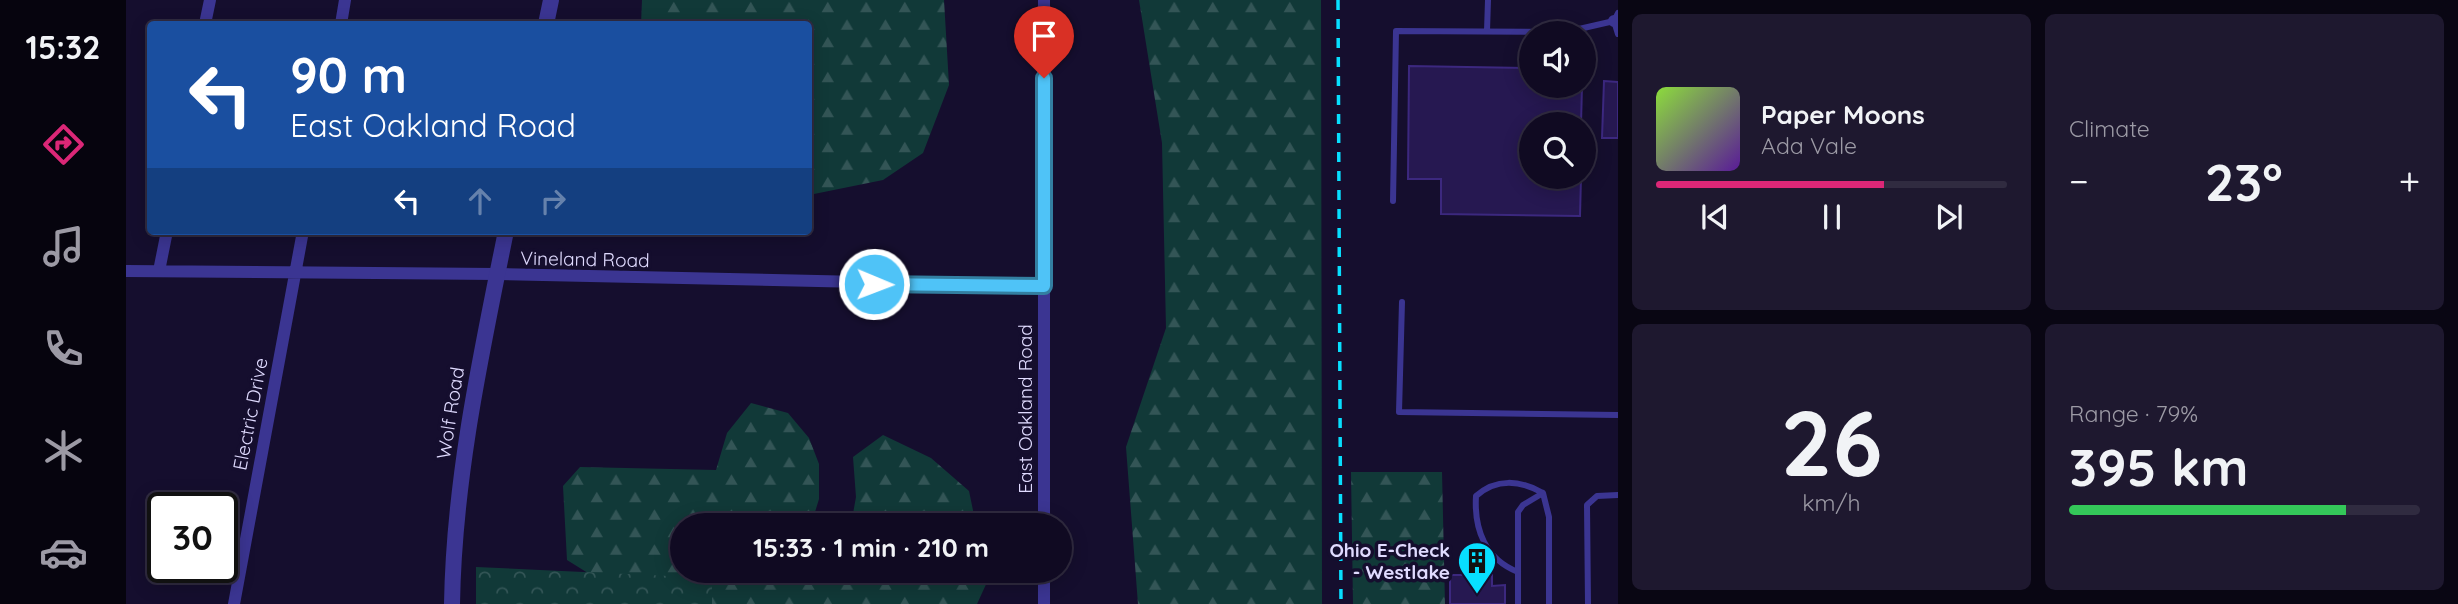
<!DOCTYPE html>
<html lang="en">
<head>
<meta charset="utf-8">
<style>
  :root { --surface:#100a22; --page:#1e182f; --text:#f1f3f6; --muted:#9c9aa5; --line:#302b40; --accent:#db2777 }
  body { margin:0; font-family:Quicksand,sans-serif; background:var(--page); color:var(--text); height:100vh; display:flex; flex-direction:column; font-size:26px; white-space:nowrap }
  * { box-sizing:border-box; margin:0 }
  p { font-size:23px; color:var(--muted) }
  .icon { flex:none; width:38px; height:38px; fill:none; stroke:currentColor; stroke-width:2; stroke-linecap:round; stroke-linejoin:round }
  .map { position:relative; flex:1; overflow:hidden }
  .panel { display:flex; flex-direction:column; gap:14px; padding:14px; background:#090613; width:840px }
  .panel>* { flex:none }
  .guide { position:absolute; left:21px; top:21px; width:665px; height:214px; border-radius:7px; box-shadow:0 4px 18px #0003,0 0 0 2px var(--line); background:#1a4fa0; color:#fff; overflow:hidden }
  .buttons { position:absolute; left:1393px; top:21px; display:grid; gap:14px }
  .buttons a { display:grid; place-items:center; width:77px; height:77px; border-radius:50%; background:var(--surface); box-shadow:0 4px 18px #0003,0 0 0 2px var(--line); font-size:35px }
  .speed { position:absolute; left:21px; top:492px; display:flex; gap:14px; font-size:35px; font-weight:700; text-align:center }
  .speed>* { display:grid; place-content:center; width:91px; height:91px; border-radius:50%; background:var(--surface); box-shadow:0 4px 18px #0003,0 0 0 2px var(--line); line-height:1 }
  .speed .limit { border:4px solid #111; border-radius:10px; background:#fff; color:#111 }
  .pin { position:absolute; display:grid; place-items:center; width:60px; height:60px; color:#fff; margin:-72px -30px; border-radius:50% 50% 50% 0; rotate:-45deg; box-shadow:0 0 7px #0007 }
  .pin .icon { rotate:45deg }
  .me { position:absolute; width:77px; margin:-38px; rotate:91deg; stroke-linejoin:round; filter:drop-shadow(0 0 5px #0008) }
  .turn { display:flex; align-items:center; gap:24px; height:147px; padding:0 28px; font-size:32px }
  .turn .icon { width:91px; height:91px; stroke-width:2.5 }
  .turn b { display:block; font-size:49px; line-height:60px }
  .lanes { display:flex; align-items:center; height:66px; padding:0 28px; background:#0003; justify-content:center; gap:35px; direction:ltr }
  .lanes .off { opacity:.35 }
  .big { font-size:52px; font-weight:800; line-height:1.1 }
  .panel .card { flex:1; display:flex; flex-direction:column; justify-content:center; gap:10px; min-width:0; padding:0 24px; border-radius:10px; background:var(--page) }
  .panel .dial { align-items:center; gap:0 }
  .dial b { font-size:91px; line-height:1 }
  .song { display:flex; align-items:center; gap:21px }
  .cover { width:84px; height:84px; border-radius:10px; background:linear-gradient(135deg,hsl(90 70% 55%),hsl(270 70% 35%)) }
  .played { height:7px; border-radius:4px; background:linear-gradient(90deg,var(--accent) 65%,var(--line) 65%) }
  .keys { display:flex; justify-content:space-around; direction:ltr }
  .heat { display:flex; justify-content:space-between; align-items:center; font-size:38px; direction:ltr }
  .charge { height:10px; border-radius:5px; background:linear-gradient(90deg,#34c759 79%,var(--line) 0) }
  .panel .tiles { flex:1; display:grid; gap:14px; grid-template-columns:repeat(2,1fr) }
  .trip { position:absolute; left:544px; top:513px; width:402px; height:70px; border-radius:35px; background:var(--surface); box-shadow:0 4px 18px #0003,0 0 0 2px var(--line); font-weight:800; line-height:70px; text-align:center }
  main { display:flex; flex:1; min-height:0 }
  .tabs { display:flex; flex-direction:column; width:126px; justify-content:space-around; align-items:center; background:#06040e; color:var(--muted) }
  .tabs .icon { width:49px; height:49px }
  .tabs .on { color:var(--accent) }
  .tabs b { font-size:32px; color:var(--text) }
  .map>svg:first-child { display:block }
  .forest { fill:url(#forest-firs) }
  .park { fill:url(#park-crowns) }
  .building { fill:#261851; stroke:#3c287f; stroke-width:2 }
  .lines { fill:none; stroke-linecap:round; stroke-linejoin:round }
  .service { stroke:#3b3592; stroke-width:6 }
  .minor { stroke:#3b3592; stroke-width:12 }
  .tertiary { stroke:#3b3592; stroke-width:16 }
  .rail { stroke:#07dfff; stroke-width:3.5; stroke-dasharray:10 9; stroke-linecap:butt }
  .route-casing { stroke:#337fa1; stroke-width:18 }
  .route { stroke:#4fc3f7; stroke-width:12 }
  .labels { text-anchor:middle; stroke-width:7; stroke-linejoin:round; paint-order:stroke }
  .street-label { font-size:19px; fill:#e0dbff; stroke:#150e2e }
  .poi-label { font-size:19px; font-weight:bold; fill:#e0dbff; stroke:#150e2e; text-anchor:end }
</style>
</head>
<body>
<main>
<nav class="tabs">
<b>15:32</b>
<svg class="icon on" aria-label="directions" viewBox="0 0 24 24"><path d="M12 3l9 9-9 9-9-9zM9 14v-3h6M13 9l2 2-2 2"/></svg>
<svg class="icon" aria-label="music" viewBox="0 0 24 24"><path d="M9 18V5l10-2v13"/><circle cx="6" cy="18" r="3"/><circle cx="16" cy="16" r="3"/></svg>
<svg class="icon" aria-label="phone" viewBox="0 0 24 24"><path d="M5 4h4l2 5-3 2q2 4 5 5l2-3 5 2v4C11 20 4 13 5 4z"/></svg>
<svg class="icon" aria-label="climate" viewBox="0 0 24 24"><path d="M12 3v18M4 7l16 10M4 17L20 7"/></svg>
<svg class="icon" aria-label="car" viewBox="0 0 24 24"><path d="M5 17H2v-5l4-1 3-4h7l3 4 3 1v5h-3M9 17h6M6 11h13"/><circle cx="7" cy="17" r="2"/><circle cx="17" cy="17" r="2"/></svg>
</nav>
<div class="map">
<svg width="1492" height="604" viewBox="0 0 1492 604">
  <defs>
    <pattern id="forest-firs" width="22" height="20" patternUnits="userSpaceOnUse" patternTransform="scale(1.75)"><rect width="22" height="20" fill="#113938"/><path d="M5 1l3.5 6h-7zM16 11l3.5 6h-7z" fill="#335556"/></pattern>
    <pattern id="park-crowns" width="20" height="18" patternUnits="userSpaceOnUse" patternTransform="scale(1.75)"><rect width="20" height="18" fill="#113938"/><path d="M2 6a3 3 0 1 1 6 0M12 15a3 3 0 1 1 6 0" fill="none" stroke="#335556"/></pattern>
  </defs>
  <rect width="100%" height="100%" fill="#150e2e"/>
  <path class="forest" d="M516,0H818L823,85L797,153L757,180L683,195L682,24H515Z
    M1013,0H1195L1196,604H1012L1000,447L1040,328L1036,143Z
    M625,403L662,413L683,438L693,464V499L685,525H556V570H860L862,580L851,604H566L486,588L441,560L437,486L454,467L590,470L601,433Z
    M757,435L805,458L843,491L850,525H725L730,497L727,457Z
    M1225,472H1316L1319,604H1227Z"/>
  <path class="park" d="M350,567L586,578V604H350Z"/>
  <path class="building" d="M1283,66L1405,68V86H1456L1455,124H1405V177H1455L1454,216L1315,214V179H1282Z
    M1478,81L1492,82V138H1476Z
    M1324,575H1366V586L1379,585V604H1324Z"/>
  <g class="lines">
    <path class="service" d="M1492,13L1488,21L1492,34
      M1361,31L1362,0
      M1267,201L1270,31L1440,32L1488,21
      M1276,302L1273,412L1492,415
      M1392,572C1359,559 1348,529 1350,496C1370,478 1394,480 1417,493L1423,517V604
      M1392,604V512L1397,505L1417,493
      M1462,604L1461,505L1471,496L1492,495"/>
    <path class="minor" d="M1488,21H1492
      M79,24L84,0
      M215,24L219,0
      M0,271L371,274L918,286
      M33,271L41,231
      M918,525V0
      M108,604L177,231
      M918,604V570"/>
    <path class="tertiary" d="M420,24L425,0
      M326,604C328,478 355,355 380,231"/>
    <path class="rail" d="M1212,0L1215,604"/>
  </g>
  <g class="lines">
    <g class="route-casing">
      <path id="route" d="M748,284L918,286V78"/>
    </g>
    <use href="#route" class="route"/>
  </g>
  <defs>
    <g id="building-pin" transform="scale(2.0125)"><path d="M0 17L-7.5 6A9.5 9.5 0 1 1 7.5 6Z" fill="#07dfff" stroke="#150e2e"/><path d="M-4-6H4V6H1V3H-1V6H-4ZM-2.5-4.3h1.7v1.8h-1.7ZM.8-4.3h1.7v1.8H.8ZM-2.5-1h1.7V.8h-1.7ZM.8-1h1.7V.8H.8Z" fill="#111"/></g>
  </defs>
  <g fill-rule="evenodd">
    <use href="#building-pin" x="1351" y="561"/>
  </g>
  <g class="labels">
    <g class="street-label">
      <text transform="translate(459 259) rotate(1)" y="7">Vineland Road</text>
      <text transform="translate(899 409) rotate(-90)" y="7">East Oakland Road</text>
      <text transform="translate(324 413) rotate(-81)" y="7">Wolf Road</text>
      <text transform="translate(124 414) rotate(-79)" y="7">Electric Drive</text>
    </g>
    <g class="poi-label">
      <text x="1324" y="557">Ohio E-Check<tspan x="1324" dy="22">- Westlake</tspan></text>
    </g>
  </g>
</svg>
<div class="buttons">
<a><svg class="icon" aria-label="sound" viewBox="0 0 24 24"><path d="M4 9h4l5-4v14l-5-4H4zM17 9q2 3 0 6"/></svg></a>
<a><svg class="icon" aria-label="search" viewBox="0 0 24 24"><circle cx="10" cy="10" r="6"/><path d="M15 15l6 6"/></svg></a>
</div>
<div class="speed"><div class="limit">30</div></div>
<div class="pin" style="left:918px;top:78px;background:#d93025"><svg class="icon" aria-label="arrive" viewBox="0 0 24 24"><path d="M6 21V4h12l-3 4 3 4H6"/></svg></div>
<svg class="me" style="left:748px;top:284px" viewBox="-20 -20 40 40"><circle r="17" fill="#4fc3f7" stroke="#fff" stroke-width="3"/><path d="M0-11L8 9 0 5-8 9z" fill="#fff"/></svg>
<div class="trip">15:33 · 1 min · 210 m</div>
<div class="guide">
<div class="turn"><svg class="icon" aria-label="left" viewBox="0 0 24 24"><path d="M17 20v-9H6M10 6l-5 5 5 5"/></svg><div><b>90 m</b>East Oakland Road</div></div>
<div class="lanes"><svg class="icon" aria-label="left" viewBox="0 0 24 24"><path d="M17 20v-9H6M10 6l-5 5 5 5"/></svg><svg class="icon off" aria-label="ahead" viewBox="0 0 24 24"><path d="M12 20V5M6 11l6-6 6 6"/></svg><svg class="icon off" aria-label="right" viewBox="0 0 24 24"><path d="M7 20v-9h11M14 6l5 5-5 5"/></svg></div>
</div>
</div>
<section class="panel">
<div class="tiles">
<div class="card">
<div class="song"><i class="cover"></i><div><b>Paper Moons</b><p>Ada Vale</p></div></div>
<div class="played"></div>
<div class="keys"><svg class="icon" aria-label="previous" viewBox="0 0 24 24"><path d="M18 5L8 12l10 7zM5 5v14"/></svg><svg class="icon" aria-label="pause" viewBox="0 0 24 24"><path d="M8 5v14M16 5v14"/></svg><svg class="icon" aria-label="next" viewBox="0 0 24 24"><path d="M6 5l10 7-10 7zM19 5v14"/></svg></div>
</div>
<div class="card"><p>Climate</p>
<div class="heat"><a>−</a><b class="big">23°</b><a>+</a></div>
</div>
<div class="card dial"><b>26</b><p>km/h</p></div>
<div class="card"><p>Range · 79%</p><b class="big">395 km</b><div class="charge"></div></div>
</div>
</section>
</main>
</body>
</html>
